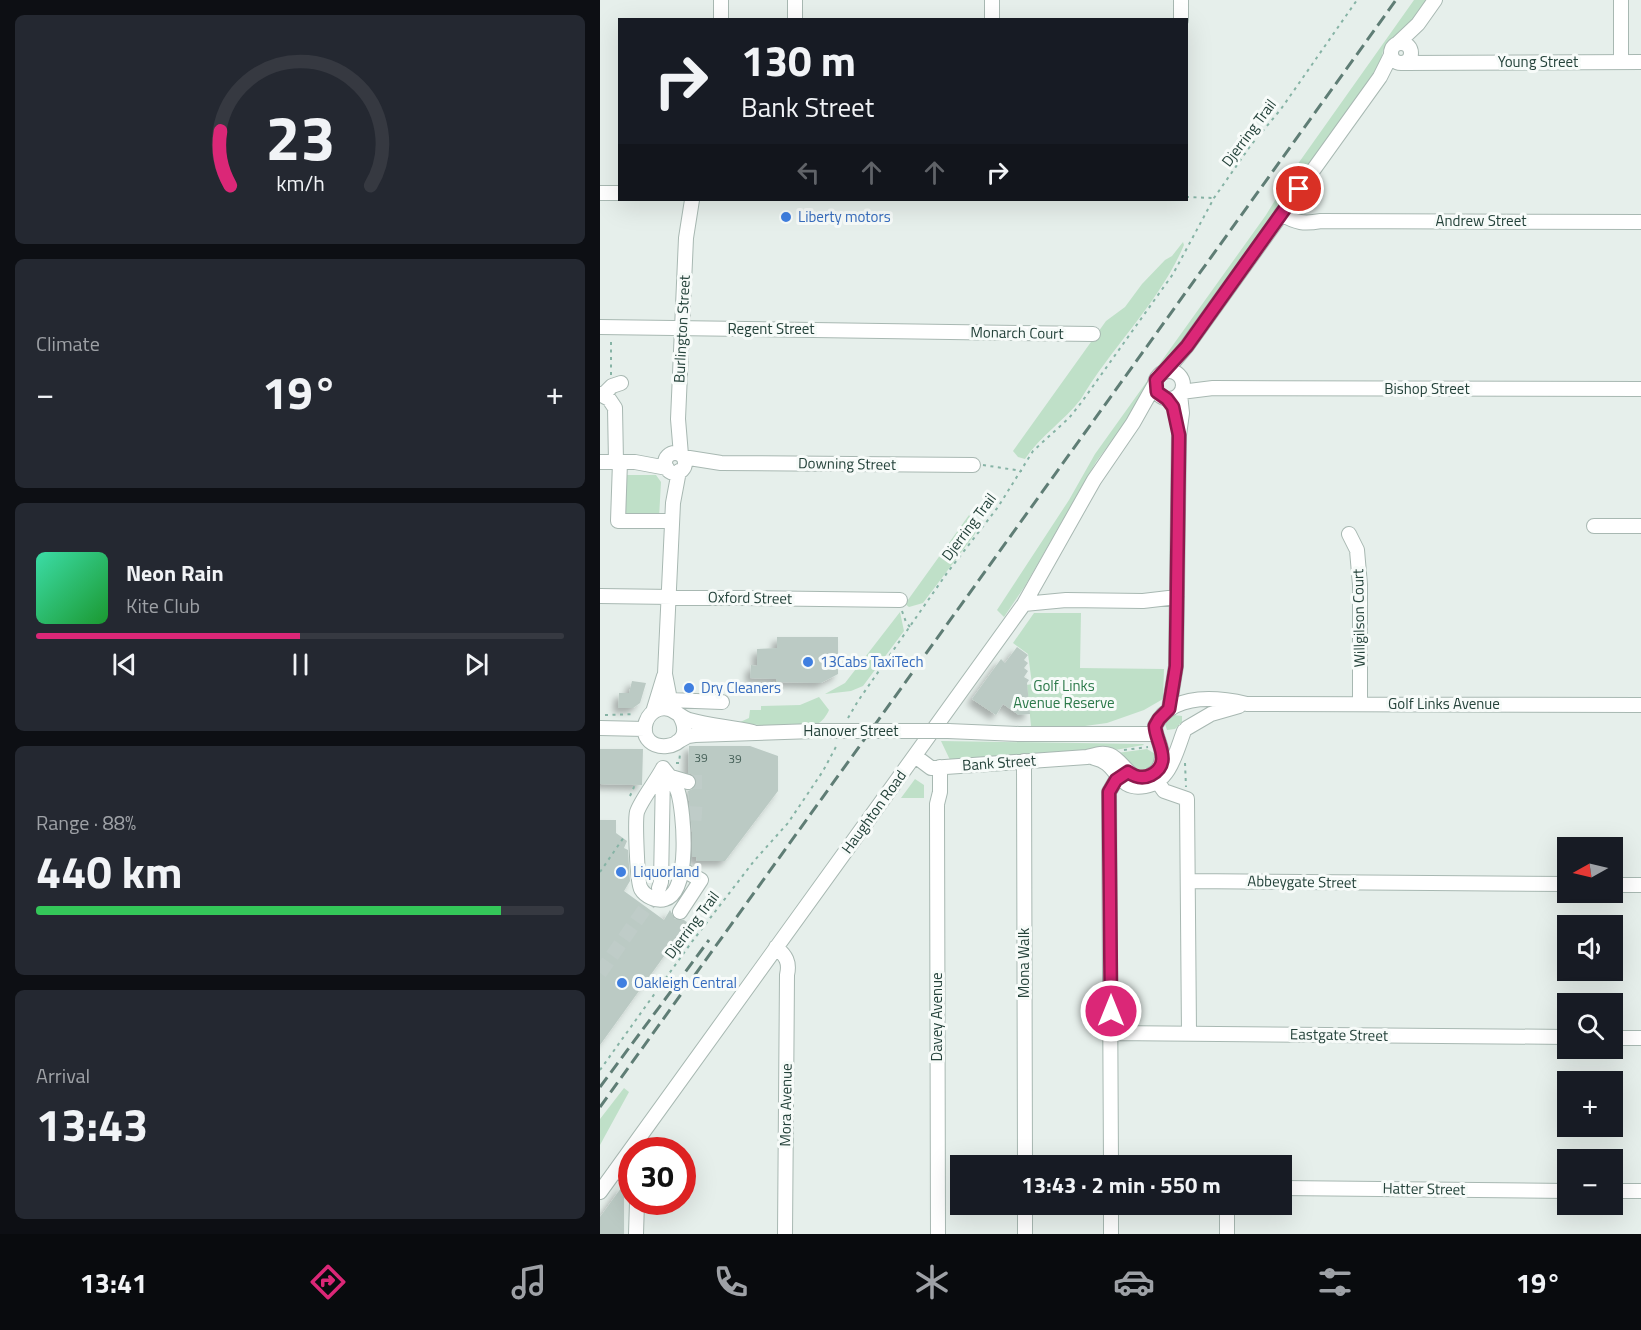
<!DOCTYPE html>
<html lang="en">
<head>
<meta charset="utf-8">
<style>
  :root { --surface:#171b24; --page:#242831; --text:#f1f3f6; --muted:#9ea1a6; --line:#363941; --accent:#db2777 }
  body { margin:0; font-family:"Titillium Web",sans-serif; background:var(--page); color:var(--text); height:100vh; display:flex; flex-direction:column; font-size:22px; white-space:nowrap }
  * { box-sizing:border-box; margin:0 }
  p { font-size:20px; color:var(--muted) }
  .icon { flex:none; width:33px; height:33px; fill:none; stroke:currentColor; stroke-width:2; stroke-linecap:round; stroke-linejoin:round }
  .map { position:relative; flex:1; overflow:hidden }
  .details { display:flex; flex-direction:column; gap:15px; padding:15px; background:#0d0f14; width:600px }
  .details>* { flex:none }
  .top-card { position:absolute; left:18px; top:18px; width:570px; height:183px; border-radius:0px; box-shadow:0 6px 24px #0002; background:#171b24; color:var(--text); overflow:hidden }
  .needle { width:39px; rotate:262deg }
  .controls { position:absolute; left:957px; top:837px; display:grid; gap:12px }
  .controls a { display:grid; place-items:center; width:66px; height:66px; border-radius:0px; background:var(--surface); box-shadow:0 6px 24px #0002; font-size:30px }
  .speed { position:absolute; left:18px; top:1137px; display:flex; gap:12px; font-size:30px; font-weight:700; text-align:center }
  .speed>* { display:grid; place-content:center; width:78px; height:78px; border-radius:50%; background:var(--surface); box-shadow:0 6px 24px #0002; line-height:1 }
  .speed .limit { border:9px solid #d22; background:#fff; color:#111 }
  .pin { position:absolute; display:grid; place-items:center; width:51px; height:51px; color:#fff; margin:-26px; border:3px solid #fff; border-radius:50%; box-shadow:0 2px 6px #0007 }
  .me { position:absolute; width:66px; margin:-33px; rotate:0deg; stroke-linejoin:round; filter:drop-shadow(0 0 4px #0008) }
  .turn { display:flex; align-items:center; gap:21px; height:126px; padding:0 24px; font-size:27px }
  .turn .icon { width:78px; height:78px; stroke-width:2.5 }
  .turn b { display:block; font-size:42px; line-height:51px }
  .lanes { display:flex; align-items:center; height:57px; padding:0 24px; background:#0003; justify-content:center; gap:30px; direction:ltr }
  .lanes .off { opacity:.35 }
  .big { font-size:45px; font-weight:700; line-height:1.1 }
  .details .widget { flex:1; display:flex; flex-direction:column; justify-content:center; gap:9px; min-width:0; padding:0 21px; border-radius:9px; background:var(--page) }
  .details .dial { align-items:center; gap:0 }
  .dial svg { height:156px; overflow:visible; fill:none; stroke:var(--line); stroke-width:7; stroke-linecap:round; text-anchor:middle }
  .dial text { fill:var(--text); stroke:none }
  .song { display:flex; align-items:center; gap:18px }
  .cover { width:72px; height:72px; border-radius:9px; background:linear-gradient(135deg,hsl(160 70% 55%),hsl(130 70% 35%)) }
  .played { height:6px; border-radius:3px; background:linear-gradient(90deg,var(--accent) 50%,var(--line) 50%) }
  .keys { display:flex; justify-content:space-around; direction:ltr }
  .heat { display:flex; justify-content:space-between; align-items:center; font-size:33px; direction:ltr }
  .charge { height:9px; border-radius:4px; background:linear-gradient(90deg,#34c759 88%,var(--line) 0) }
  .trip { position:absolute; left:350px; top:1155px; width:342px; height:60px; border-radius:0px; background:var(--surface); box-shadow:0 6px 24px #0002; font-weight:700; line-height:60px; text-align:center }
  .tab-bar { display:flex; height:96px; justify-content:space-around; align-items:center; background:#090b0e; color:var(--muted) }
  .tab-bar .icon { width:42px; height:42px }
  .tab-bar .current { color:var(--accent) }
  .tab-bar b { font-size:27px; color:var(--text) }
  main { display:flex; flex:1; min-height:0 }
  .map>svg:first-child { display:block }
  .green { fill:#bfe0c8 }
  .building { fill:#bbcac4; filter:url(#shadow) }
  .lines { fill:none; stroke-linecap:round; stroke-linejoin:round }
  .minor-tunnel { stroke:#bfccc8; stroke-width:14; stroke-dasharray:14 7; stroke-linecap:butt }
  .minor-casing { stroke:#a8b8b2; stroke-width:16 }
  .path { stroke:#86b3a5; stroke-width:2; stroke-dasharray:3 4.5; stroke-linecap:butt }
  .minor { stroke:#fff; stroke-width:14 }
  .rail { stroke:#5f7d75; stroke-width:3; stroke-dasharray:12 6; stroke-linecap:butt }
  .minor-bridge-casing { stroke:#a8b8b2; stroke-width:16; stroke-linecap:butt }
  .minor-bridge { stroke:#fff; stroke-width:14 }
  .route-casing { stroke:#8e194d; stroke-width:15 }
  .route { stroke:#db2777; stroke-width:10 }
  .shop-dot { fill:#3f7fe0; stroke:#f7fbf9; stroke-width:2 }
  .labels { text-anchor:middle; stroke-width:6; stroke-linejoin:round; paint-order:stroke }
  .number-label { font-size:12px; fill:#4a645c }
  .street-label { font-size:15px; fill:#24423a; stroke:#f7fbf9 }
  .shop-label { font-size:15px; fill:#366cbe; stroke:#f7fbf9; text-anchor:start }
  .park-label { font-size:15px; fill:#2d7a4b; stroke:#f7fbf9 }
</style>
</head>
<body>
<main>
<section class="details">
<div class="widget dial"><svg viewBox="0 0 100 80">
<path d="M14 69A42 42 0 1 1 86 69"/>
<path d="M14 69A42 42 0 0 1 9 41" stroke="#db2777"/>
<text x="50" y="56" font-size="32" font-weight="700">23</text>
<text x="50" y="72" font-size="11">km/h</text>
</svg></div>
<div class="widget"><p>Climate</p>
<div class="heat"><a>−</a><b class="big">19°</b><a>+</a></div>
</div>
<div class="widget">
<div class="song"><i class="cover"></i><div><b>Neon Rain</b><p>Kite Club</p></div></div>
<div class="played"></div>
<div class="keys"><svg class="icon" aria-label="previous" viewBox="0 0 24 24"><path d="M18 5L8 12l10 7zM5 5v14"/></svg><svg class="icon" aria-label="pause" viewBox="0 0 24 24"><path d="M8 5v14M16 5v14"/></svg><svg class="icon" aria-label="next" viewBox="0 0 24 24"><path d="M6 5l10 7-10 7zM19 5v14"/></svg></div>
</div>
<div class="widget"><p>Range · 88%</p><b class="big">440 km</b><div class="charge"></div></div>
<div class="widget"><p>Arrival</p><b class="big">13:43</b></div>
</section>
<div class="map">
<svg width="1041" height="1234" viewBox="0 0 1041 1234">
  <defs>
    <filter id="shadow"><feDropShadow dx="-5" dy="5" stdDeviation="3" flood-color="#0004"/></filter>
  </defs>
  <rect width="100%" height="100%" fill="#e6efeb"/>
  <path class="green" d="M814,0H829L805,34L795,39L783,51L779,70L566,366L556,373L550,389L496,462L425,586L404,617L397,610L469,500L495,454L666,215L695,168Z
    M583,242L584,245C561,300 511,348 481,399C464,421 440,436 425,459L418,457L413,451L506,321L525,307L542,284L565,260L572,256Z
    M24,475H56L61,482L59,518L22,517Z
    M369,515L377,526L375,534L323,603L309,607L305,604Z
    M300,612L304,631L263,686L251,691L225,694L245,683Z
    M434,613H481L480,668L564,669L563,699L544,710L507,723L485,726H431L427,685L432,684L428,654L413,643Z
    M219,697L229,710C227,715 222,722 217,724C204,729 153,725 138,723L149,718L150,710H161V706L200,705Z
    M574,715L582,716V722L575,729L567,730L565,724Z
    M341,741L543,744L544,745L515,750L350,760Z
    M547,749L557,755L558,758L549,771L538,773L517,753Z
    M315,779L324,785V798H301Z
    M24,1088L29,1092L0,1145V1119Z"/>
  <path class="building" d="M177,637H238V674L221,683L176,682V679L150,678L151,665L157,666V649L177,648Z
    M417,647L428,655L424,660L428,663L424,668L428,671L424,677L429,680L427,683L430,714L419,715L403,704L396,715L372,699L401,659L405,663Z
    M32,681L46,683L40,703L33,708H18L19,693H29Z
    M89,746H150L178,756V791L125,861H97L96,857H92V832L88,791L95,788L97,780L94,775L88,773Z
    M0,749H43L42,785L0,784Z
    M0,820H16V833L27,841L24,848L28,850L30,881L24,891L64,920L70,910L75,919L84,920L88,923L0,1045Z
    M24,1184V1234H0V1217Z"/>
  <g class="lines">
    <path class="minor-tunnel" d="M88,782H103
      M88,813L103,814
      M0,973L58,890"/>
    <g class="minor-casing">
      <path id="minor" d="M121,20V0
        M195,20V0
        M392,20V0
        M581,20V0
        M791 53a10 10 0 1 1 20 0a10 10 0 1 1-20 0Z
        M798,43L818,24L835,0
        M1021,61V0
        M804,63L1041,62
        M0,193H20
        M681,214C696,223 704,224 721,221L1041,222
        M0,327L493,334
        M555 385a14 14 0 1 1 28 0a14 14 0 1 1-28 0Z
        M565,372L587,346L780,77L791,55
        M581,392L613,388L1041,389
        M0,394L9,399L15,408L16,462
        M3,395L12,386L21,383
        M65 463a10 10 0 1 1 20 0a10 10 0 1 1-20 0Z
        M81,455L78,419L86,238L92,200
        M83,457L121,463L373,465
        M0,462H35L67,468
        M20,462L18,521H72
        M994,526H1041
        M749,534L757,550L760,585V704
        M0,596L300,600
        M424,604L466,600L543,601L577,597
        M69,700L122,702
        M569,709L576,666L579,435L582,413L580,394
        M72,710L65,674L73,503L79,471
        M53,712L64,676
        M80,716C101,753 35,757 46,722C48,716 53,711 59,709C71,705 78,716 89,720C109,726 132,727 153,732
        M0,728L45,729
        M587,728L611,714L639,706
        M348,731L419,734H556
        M77,742L88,736L95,735L214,731
        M315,756L331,768L487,757C495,755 502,752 510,755C525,761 532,789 553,774C559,770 561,765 562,758C563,746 555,737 555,726C572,693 616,697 647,704L1041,705
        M494,758C513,762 513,775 527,784C532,787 539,787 545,786C570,782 576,752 584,731
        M424,761L425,1166
        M63,768C69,775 75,783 78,792C84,812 91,892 65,899C57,902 45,896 41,889C37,883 35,820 37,812C41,800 57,780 63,768Z
        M552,774L564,791L587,799L589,1033
        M71,777L88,782
        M589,881L968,884
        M1012,885H1041
        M59,888L61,882L63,773
        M80,912L101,880L83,870
        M176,947C186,956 190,962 187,975L185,1234
        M511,1033L968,1037
        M1012,1038H1041
        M511,1166L509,792L516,780L528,773
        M15,1171L32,1177
        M681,1188L968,1191
        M1012,1191H1041
        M0,1192L424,604L494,480L533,423L555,384
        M425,1204V1234
        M627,1204V1234
        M36,1234L37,1202
        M338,1234L337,804L340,792V767
        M511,1234V1204"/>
    </g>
    <path class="path" d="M586,197L614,198
      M11,375V338
      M383,465L422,471
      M302,611L306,622L310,627
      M5,715L35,714
      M248,718L258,701L347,573L398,507L433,451L469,418L481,403L573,274L614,198L651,145L681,109L757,0
      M524,750L548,747
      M76,763H79L80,754
      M585,763L586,787
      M30,796L34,787H36
      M0,872L24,837
      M0,1070L91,943L154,861L188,823L223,771L238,743"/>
    <use href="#minor" class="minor"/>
    <path class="rail" d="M0,1087L109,940
      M0,1107L796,0"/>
    <g class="minor-bridge-casing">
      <path id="minor-bridge" d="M214,731H348"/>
    </g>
    <use href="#minor-bridge" class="minor-bridge"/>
  </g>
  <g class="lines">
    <g class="route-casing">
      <path id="route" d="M511,1011L509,792L516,780L528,772C535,777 543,779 551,775C574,763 555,741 555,726L559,719L569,709L576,666L579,435L573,407L567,399L557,392L556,380L587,346L699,189"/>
    </g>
    <use href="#route" class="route"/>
  </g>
  <g class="shop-dot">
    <circle cx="186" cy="217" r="6"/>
    <circle cx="208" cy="662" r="6"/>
    <circle cx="89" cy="688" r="6"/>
    <circle cx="21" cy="872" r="6"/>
    <circle cx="22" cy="983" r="6"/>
  </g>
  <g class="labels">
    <g class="number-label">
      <text x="101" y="762">39</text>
      <text x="135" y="763">39</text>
    </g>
    <g class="street-label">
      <text x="938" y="67">Young Street</text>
      <text transform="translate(649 133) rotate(-53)" y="5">Djerring Trail</text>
      <text x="881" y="226">Andrew Street</text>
      <text transform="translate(82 329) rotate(-87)" y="5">Burlington Street</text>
      <text x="171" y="334">Regent Street</text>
      <text transform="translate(417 333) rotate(1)" y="5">Monarch Court</text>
      <text x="827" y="394">Bishop Street</text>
      <text transform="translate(247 464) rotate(1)" y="5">Downing Street</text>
      <text transform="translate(369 527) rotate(-53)" y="5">Djerring Trail</text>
      <text transform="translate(150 598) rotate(1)" y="5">Oxford Street</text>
      <text transform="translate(759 618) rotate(-91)" y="5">Willgilson Court</text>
      <text x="844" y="709">Golf Links Avenue</text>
      <text x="251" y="736">Hanover Street</text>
      <text transform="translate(399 763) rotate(-4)" y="5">Bank Street</text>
      <text transform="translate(274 812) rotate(-54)" y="5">Haughton Road</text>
      <text transform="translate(702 882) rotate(1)" y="5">Abbeygate Street</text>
      <text transform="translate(92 925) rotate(-53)" y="5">Djerring Trail</text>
      <text transform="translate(424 963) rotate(-90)" y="5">Mona Walk</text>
      <text transform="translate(337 1017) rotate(-90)" y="5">Davey Avenue</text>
      <text transform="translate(739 1035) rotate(1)" y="5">Eastgate Street</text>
      <text transform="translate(186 1105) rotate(-89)" y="5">Mora Avenue</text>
      <text transform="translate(824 1189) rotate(1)" y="5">Hatter Street</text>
    </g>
    <g class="shop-label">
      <text x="198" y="222">Liberty motors</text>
      <text x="220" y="667">13Cabs TaxiTech</text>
      <text x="101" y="693">Dry Cleaners</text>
      <text x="33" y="877">Liquorland</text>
      <text x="34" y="988">Oakleigh Central</text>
    </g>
    <g class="park-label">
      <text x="464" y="691">Golf Links<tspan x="464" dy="17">Avenue Reserve</tspan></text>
    </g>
  </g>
</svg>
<div class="controls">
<a><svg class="needle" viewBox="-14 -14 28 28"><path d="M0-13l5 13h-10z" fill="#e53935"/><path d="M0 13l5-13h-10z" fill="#9ea1a6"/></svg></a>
<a><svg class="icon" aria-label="sound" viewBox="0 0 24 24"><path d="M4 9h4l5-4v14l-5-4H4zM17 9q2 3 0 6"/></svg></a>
<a><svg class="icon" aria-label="search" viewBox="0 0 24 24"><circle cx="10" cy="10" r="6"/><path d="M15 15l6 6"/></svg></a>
<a>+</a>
<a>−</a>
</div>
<div class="speed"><div class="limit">30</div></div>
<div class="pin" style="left:699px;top:189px;background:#d93025"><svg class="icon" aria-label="arrive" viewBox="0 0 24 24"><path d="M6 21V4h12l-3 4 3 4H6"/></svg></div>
<svg class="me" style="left:511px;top:1011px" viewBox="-20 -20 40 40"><circle r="17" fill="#db2777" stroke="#fff" stroke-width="3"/><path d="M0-11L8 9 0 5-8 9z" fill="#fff"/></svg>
<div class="trip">13:43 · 2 min · 550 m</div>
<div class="top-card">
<div class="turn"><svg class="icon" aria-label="right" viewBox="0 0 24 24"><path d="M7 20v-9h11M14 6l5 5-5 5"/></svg><div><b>130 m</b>Bank Street</div></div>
<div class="lanes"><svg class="icon off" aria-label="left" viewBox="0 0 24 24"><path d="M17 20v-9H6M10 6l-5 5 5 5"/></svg><svg class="icon off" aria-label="ahead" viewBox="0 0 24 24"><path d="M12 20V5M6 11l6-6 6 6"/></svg><svg class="icon off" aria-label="ahead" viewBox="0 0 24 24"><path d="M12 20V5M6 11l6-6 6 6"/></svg><svg class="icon" aria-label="right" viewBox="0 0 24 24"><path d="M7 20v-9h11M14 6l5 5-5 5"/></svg></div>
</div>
</div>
</main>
<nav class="tab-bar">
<b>13:41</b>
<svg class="icon current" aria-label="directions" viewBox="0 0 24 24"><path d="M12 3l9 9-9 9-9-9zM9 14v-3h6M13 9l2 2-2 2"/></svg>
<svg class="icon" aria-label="music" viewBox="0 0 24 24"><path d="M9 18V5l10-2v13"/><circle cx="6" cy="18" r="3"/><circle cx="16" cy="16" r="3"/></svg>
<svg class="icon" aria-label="phone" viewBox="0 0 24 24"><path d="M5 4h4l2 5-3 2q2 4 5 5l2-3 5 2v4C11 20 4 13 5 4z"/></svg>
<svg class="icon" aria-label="climate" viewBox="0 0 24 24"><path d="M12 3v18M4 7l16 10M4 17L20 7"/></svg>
<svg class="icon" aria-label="car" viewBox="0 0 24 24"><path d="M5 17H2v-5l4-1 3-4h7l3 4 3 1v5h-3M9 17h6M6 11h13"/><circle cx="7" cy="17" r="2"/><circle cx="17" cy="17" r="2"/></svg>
<svg class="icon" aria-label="filters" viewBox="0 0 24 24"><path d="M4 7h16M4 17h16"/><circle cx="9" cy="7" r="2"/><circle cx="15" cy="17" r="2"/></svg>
<b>19°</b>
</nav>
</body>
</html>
